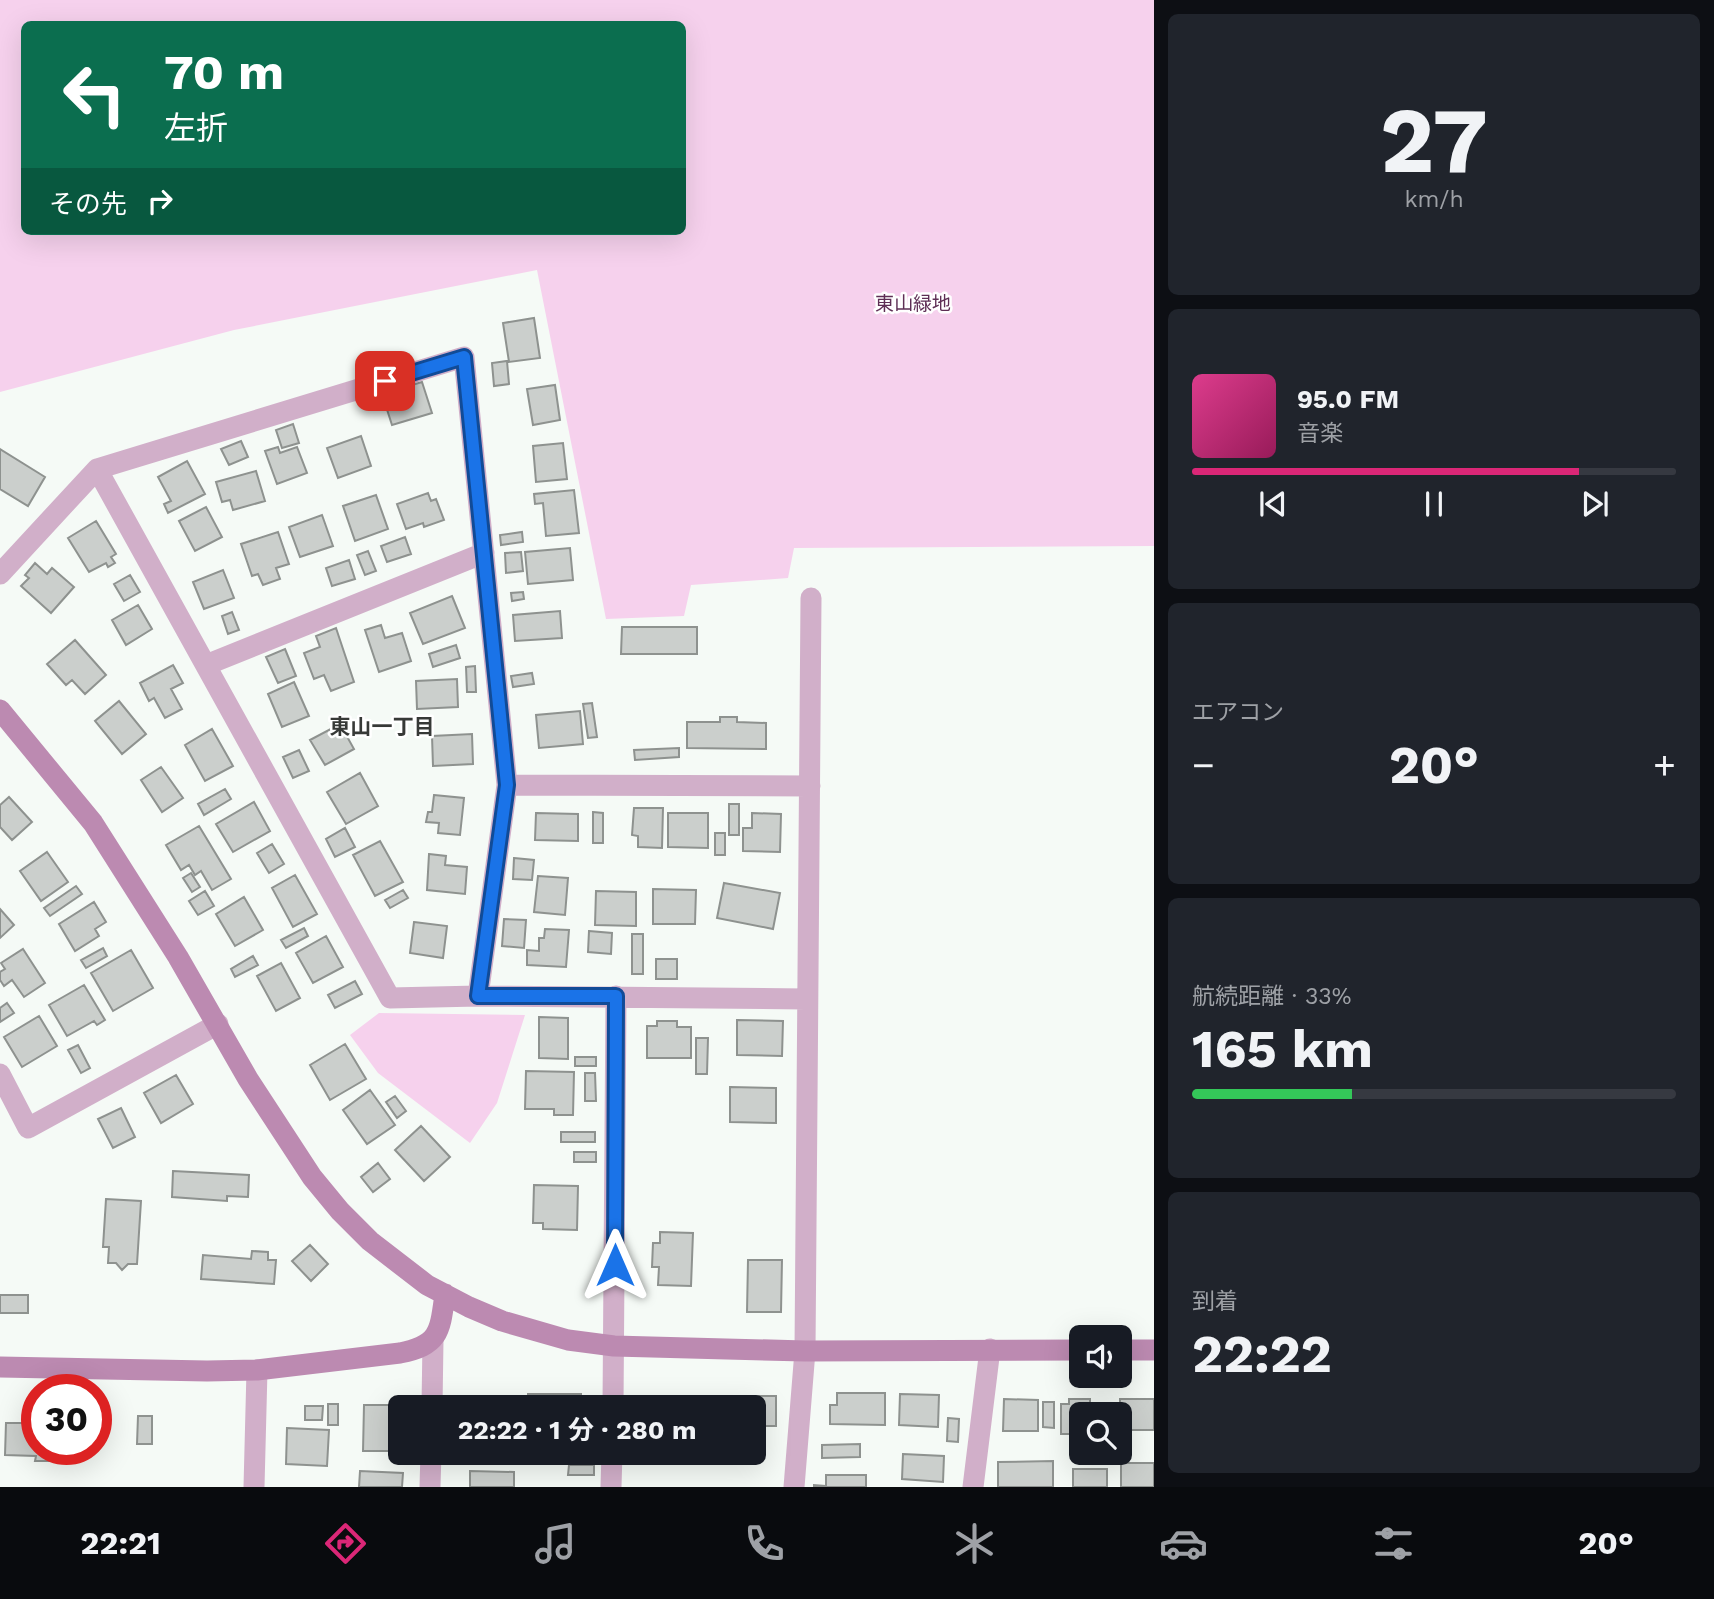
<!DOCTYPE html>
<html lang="ja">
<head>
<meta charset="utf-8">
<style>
  :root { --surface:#171b24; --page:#20242c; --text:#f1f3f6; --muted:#9ea1a6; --line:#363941; --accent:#db2777 }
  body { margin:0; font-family:"Work Sans","Noto Sans JP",sans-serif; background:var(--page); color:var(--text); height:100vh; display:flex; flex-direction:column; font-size:26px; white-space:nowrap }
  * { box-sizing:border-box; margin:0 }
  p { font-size:23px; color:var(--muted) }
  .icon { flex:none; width:38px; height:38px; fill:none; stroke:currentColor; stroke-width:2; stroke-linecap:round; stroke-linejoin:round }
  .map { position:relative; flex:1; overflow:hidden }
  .drawer { display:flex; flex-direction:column; gap:14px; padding:14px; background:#0d0f14; width:560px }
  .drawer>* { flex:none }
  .hud { position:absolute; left:21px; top:21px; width:665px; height:214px; border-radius:10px; box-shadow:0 7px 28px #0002; background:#0b6e4f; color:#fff; overflow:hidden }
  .controls { position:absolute; left:1069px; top:1325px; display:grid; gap:14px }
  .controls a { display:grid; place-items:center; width:63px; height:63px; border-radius:10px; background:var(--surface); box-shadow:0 7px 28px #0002; font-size:35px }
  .speed { position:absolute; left:21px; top:1374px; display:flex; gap:14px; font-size:35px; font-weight:700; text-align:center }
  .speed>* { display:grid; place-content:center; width:91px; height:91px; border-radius:50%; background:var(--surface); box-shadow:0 7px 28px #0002; line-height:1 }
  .speed .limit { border:10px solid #d22; background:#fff; color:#111 }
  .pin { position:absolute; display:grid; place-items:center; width:60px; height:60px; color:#fff; margin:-30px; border-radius:14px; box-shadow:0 4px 10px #0006 }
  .me { position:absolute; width:77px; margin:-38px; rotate:0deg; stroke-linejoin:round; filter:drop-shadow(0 0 5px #0008) }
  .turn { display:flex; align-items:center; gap:24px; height:147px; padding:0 28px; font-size:32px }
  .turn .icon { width:91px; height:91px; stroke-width:2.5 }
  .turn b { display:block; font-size:49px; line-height:60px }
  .then { display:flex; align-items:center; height:66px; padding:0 28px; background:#0003; gap:14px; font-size:26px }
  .big { font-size:52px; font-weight:700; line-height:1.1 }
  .drawer .widget { flex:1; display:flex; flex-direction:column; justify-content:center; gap:10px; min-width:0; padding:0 24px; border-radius:10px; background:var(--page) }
  .drawer .dial { align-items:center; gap:0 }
  .dial b { font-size:91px; line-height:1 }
  .song { display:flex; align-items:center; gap:21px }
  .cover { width:84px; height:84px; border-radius:10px; background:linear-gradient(135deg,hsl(330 70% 55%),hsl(330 70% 35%)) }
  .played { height:7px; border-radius:4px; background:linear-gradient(90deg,var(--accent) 80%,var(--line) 80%) }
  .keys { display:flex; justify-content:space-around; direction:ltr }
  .heat { display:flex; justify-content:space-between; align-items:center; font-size:38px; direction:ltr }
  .charge { height:10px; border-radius:5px; background:linear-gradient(90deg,#34c759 33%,var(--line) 0) }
  .trip { position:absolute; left:388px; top:1395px; width:378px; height:70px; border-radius:10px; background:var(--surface); box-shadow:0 7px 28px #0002; font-weight:700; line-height:70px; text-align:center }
  .tab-bar { display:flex; height:112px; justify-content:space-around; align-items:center; background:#090b0e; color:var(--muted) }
  .tab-bar .icon { width:49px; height:49px }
  .tab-bar .active { color:var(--accent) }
  .tab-bar b { font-size:32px; color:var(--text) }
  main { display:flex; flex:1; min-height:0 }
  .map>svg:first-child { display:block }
  .green { fill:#f6d1ed; fill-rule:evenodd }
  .building { fill:#cbcfcc; stroke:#8e928f; stroke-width:2 }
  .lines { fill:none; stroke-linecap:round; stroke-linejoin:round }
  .street { stroke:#d1afc9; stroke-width:21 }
  .secondary { stroke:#bc8ab1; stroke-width:21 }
  .route-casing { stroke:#114b97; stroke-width:18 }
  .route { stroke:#1a73e8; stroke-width:12 }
  .labels { text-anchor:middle; stroke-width:5; stroke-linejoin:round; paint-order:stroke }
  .park-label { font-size:19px; fill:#5e2e55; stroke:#fff }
  .neighbourhood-label { font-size:21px; font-weight:bold; fill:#373937; stroke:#fff }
</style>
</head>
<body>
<main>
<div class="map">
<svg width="1154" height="1487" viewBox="0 0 1154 1487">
  <rect width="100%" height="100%" fill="#f5faf6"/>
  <path class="green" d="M0,0H1154V546L794,548L788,578L691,585L684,616L606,619L537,270L234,330L0,392ZM24,24H682V231H24Z
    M379,1013L525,1015L497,1103L470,1143L378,1073L350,1035Z"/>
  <path class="building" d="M534,318L540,358L509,362L503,323Z
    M507,361L509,384L494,386L492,363Z
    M422,382L432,413L392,425L382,394Z
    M555,385L560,420L533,425L527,389Z
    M293,424L299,443L282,448L276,430Z
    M361,436L371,466L338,478L327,448Z
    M241,441L248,457L229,465L221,449Z
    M563,443L567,479L536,482L533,446Z
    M278,447L280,453L297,447L307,473L277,484L265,451Z
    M0,449L45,477L28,506L0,489Z
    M187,461L205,494L168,513L164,504L171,501L158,477Z
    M256,471L265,501L233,510L230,500L222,502L216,482Z
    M574,490L579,533L546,536L543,503L535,504L534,494Z
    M428,493L431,501L436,499L444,520L424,527L423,523L406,529L397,504Z
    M376,495L388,529L355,541L343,506Z
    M206,507L222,537L195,551L179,521Z
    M322,515L333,546L300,557L289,527Z
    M96,521L116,554L111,557L115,563L108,567L106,563L89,572L68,538Z
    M278,532L289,564L276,568L280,579L263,585L258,574L252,576L241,544Z
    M522,532L523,542L501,545L500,535Z
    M405,537L411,554L387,562L381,546Z
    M570,548L573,580L528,584L525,552Z
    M368,551L376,571L365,575L357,555Z
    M521,552L523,571L506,573L505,553Z
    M349,560L355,579L332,586L326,568Z
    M35,563L47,574L52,568L74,587L51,613L21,586L29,578L25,575Z
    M223,570L234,598L204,609L193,582Z
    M130,575L140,592L124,601L114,584Z
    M523,592L524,599L512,601L511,593Z
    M452,596L465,628L423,644L410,613Z
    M138,605L152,629L126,645L112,620Z
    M560,611L562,638L515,641L513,615Z
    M232,612L239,630L228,634L222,616Z
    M381,625L385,638L402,633L411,661L379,672L365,630Z
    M622,627H697V654H621Z
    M336,628L354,682L331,691L324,675L314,679L304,653L320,647L316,636Z
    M75,640L106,675L85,694L72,680L66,685L47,664Z
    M456,645L460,658L433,667L429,654Z
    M285,649L296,676L278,683L266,657Z
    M173,665L183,683L171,689L182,709L165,718L154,698L149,701L140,683Z
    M475,666L476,692H467L466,667Z
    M532,673L534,684L513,687L511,676Z
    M457,679L458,707L417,709L416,681Z
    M294,682L309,716L282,727L268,694Z
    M119,701L146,734L122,754L95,721Z
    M592,703L597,737L588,738L583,704Z
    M580,711L583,744L539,748L536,715Z
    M720,717H737V722L766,723V749L687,748V722H720Z
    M340,724L354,749L325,765L310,740Z
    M212,729L233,766L205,781L185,745Z
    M472,734L473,764L433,766L432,736Z
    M679,748V757L635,760L634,750Z
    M299,750L309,771L293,778L283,757Z
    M161,767L183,798L162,812L141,780Z
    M360,773L378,806L346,824L327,792Z
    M225,789L231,799L204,815L198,804Z
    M434,795L464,798L460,835L438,833L439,823L426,822L428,812H432Z
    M9,797L32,822L12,840L0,827V805Z
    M254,802L270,831L233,852L216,824Z
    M729,804H739V835H729Z
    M634,808H663L662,848L638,847V836L632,835Z
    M593,812L603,813V843H593Z
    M536,813L578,814V841L535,840Z
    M668,813H708V848L668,847Z
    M752,813L781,814L780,852L743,851V828H752Z
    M199,826L231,879L212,890L201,871L195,875L189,865L181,870L166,845Z
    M345,828L355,847L335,857L326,839Z
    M715,833H725V855H715Z
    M380,841L403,882L375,896L353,855Z
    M272,844L284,864L269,873L257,853Z
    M47,852L68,882L41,901L20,871Z
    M429,854L446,856L445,865L467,867L465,894L427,890Z
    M514,858L534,860L532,880L513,879Z
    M191,873L200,887L192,892L183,878Z
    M295,875L317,914L293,927L272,888Z
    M538,876L568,878L565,915L534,912Z
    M724,883L780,893L773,929L717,918Z
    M76,886L82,894L50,916L44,908Z
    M653,889L696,890L695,924H653Z
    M403,890L408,898L390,908L385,900Z
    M205,891L214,906L198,915L189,901Z
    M596,891L636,892V926L595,925Z
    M244,897L263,930L235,946L216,914Z
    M94,902L106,922L95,929L99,936L75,951L59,924Z
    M0,909L14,925L0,938Z
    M504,919L526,920L524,948L502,946Z
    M414,922L447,926L443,958L410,953Z
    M304,928L308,936L286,948L281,940Z
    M545,929L569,930L566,967L527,965V950L539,951V938H544Z
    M589,931L612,933L611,954L588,952Z
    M632,934H643V974H632Z
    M326,936L343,967L313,983L296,953Z
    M103,948L107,956L86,968L81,960Z
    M23,949L45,983L24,997L12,980L4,986L0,980V972L5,969L1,963Z
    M131,950L153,988L113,1011L91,973Z
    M253,956L258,965L235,977L231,969Z
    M656,959H677V979H656Z
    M281,963L300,998L276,1011L257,976Z
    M355,981L362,994L335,1008L328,995Z
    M84,985L105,1020L97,1025L94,1021L67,1036L49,1005Z
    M7,1003L14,1013L0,1022V1008Z
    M39,1016L57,1046L22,1067L4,1037Z
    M539,1017L568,1018V1059L539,1058Z
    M737,1020L783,1021L782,1056L737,1055Z
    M657,1021H677V1027H691V1058H647V1026H657Z
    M696,1038H708L707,1074H696Z
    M345,1044L366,1079L330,1100L310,1065Z
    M78,1045L90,1068L81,1073L68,1050Z
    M575,1057H596V1066H575Z
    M526,1071L574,1072L573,1115H554V1109H525Z
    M585,1073H595L596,1101H585Z
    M176,1075L193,1104L161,1123L144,1093Z
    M730,1087L776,1088V1123L730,1122Z
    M370,1090L395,1125L367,1144L343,1110Z
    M395,1096L406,1111L397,1118L386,1102Z
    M121,1108L135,1137L113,1148L98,1119Z
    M421,1126L450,1157L424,1181L395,1150Z
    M561,1132H595V1142H561Z
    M574,1152H596V1162H574Z
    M378,1163L390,1179L373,1192L361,1177Z
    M173,1171L249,1175L248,1197L227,1196V1201L172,1197Z
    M534,1185L578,1186L577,1230L543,1229V1223H533Z
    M106,1199L141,1201L137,1264H128L122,1270L116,1263H108L109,1247H103Z
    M660,1232L693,1233L691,1286L658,1285L659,1267H652L653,1243H660Z
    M310,1245L328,1264L311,1281L292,1261Z
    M252,1251L268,1252V1260H276L274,1284L201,1279L203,1255L251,1259Z
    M748,1260H782L781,1312H747Z
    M0,1295H28V1313H0Z
    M837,1393H885V1425L830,1424V1405H837Z
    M528,1394H581V1407H528Z
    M900,1394L939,1395L938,1427L899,1425Z
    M725,1396H776V1426H754V1407H725Z
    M1004,1399L1038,1400V1431H1003Z
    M1069,1399H1090V1404H1100V1414H1082V1434H1061V1404H1069Z
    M1120,1399H1154V1430H1120Z
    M1043,1402H1054V1428L1043,1427Z
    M328,1404H338V1425H328Z
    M483,1404L510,1405V1407H483Z
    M364,1405H401V1451H363Z
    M305,1406H323L322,1420H305Z
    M138,1416H152V1444H137Z
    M948,1418L959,1419L958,1442L947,1441Z
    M6,1423H37V1449H51V1461H35L36,1456L5,1455Z
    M287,1428L329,1430L327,1466L286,1464Z
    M860,1444V1457L822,1458V1445Z
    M903,1454L944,1456L943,1482L902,1479Z
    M1053,1461V1487H998V1462Z
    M1121,1463H1154V1487H1121Z
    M569,1465H594V1475H568Z
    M1073,1469H1107V1487H1073Z
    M360,1471L403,1473L402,1487H359Z
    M470,1471L514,1472V1487H470Z
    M826,1475H866V1487H814V1485L826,1486Z"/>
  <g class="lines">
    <path class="street" d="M0,574L97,469L464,357L507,785L478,996L390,998L97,469
      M206,665L484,553
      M507,785L810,786
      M478,996L806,999
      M0,1074L28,1128L218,1024
      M432,1407L433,1340
      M613,1407L616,996
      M254,1487L257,1370
      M430,1487L431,1452
      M611,1487L612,1452
      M794,1487L805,1351L811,598
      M973,1487L990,1349"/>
    <path class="secondary" d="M0,710L93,823L178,957L248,1079L312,1177L340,1211L370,1241L427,1285L469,1307L502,1321L568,1340L614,1346L805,1351L1082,1350
      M1120,1350H1154
      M0,1367L207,1371L257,1370L400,1353C440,1345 440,1331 445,1294"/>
  </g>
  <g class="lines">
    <g class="route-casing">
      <path id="route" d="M385,381L464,357L507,785L478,996H616L615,1265"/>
    </g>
    <use href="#route" class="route"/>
  </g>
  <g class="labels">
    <g class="park-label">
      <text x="913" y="310">東山緑地</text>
    </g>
    <g class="neighbourhood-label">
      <text x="382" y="734">東山一丁目</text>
    </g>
  </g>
</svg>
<div class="controls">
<a><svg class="icon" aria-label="sound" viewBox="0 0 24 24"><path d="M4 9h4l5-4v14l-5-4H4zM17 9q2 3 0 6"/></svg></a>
<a><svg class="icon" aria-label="search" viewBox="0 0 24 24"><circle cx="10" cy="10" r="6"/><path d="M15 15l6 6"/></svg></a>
</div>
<div class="speed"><div class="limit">30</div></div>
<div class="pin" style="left:385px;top:381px;background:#d93025"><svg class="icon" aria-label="arrive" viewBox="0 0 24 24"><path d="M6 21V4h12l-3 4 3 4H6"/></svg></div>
<svg class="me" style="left:615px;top:1265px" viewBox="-20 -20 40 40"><path d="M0-17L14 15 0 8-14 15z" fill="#1a73e8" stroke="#fff" stroke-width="4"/></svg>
<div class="trip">22:22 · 1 分 · 280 m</div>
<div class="hud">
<div class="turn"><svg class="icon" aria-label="left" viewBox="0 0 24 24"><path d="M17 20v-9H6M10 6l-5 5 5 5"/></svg><div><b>70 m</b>左折</div></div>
<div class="then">その先<svg class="icon" aria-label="right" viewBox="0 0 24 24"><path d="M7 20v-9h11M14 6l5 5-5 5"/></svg></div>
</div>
</div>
<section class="drawer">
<div class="widget dial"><b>27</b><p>km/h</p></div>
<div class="widget">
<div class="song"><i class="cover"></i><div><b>95.0 FM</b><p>音楽</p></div></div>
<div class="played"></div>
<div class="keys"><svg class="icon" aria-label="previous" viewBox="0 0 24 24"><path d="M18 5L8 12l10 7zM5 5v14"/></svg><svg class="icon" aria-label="pause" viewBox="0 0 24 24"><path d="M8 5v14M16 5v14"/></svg><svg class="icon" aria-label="next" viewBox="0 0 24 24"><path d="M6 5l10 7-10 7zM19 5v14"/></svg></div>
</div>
<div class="widget"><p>エアコン</p>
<div class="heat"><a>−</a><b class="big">20°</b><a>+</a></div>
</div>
<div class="widget"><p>航続距離 · 33%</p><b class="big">165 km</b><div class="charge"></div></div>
<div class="widget"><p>到着</p><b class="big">22:22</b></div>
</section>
</main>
<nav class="tab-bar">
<b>22:21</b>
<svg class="icon active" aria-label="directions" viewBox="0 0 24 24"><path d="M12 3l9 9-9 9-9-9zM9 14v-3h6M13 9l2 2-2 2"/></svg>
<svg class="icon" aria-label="music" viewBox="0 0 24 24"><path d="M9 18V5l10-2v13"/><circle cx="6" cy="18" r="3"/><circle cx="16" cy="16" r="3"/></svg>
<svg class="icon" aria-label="phone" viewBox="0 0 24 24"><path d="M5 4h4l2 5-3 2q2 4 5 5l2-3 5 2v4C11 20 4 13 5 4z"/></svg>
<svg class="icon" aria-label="climate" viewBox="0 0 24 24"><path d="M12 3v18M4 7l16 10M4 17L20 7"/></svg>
<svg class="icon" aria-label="car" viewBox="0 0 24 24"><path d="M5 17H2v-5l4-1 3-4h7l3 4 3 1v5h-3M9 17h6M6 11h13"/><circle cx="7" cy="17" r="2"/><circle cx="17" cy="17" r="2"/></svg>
<svg class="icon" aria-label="filters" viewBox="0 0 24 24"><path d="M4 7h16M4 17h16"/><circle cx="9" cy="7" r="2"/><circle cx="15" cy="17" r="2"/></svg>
<b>20°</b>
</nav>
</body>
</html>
